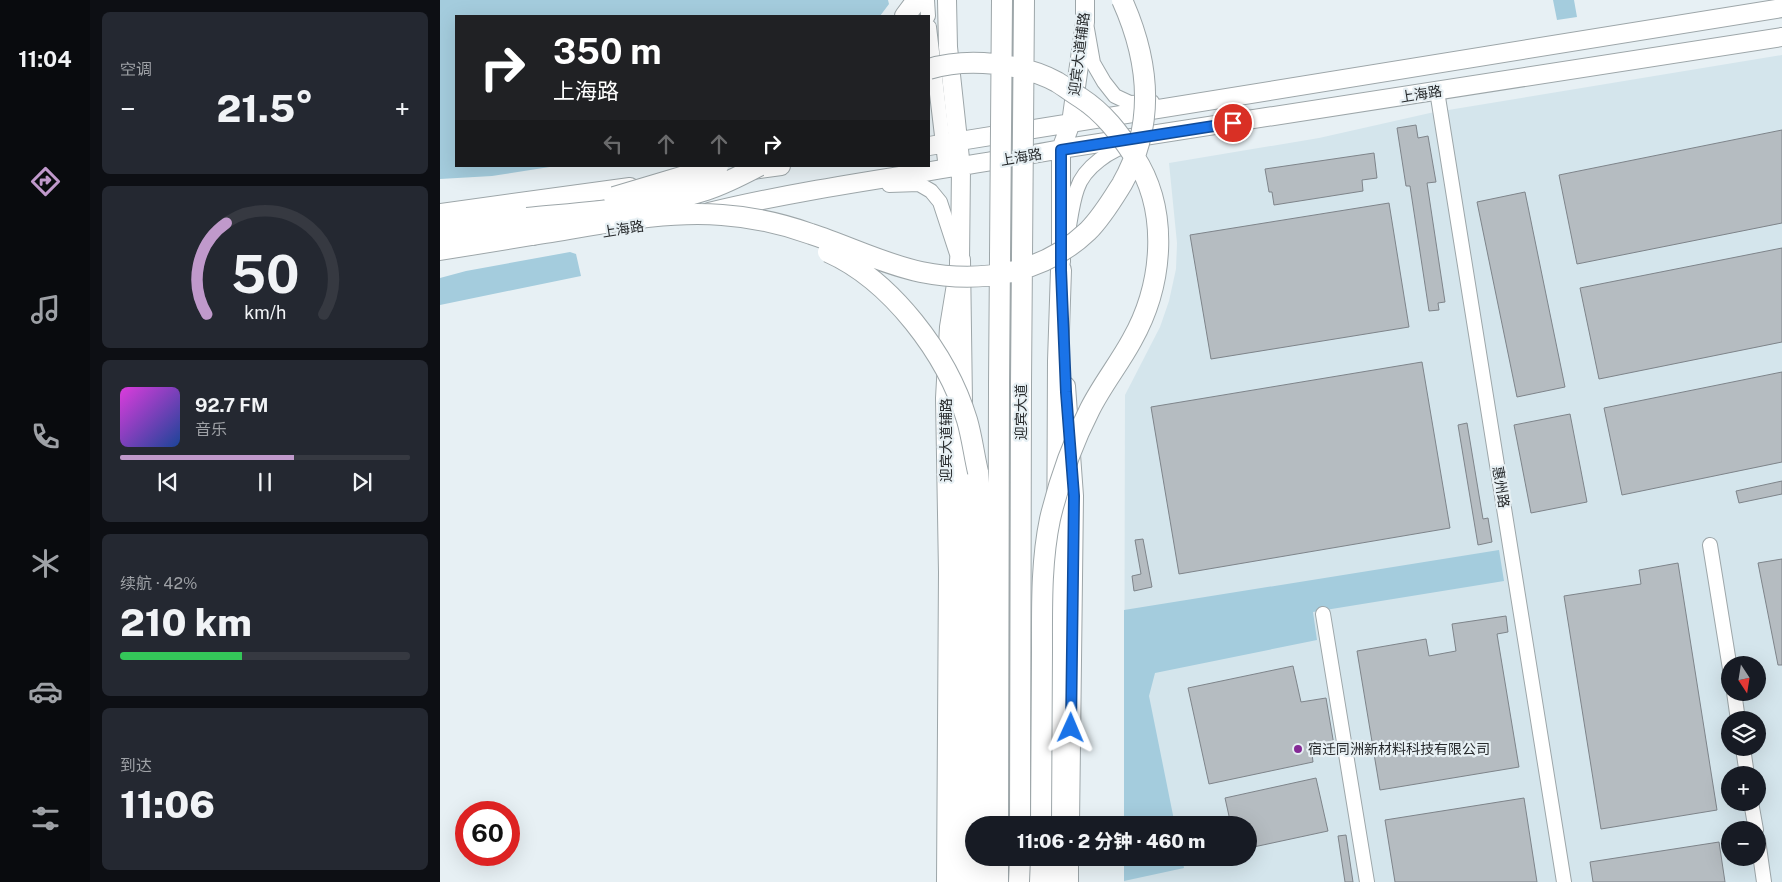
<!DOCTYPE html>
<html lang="zh">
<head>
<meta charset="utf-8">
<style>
  :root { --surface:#171b24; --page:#242831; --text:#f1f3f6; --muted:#9ea1a6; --line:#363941; --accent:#c099cb }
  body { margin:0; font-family:"Public Sans","Noto Sans SC",sans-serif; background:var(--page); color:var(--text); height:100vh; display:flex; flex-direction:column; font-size:19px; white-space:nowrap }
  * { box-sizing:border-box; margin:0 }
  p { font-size:16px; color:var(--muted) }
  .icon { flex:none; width:28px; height:28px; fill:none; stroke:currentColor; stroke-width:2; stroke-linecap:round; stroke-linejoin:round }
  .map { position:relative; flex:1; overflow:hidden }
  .sheet { display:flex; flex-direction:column; gap:12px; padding:12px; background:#0d0f14; width:350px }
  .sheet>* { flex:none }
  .top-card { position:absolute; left:15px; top:15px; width:475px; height:152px; border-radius:0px; box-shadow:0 5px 20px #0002; background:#202124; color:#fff; overflow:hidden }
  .needle { width:32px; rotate:168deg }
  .controls { position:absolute; left:1281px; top:656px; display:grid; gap:10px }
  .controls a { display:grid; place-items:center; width:45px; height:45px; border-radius:50%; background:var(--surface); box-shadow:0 5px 20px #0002; font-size:25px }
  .speed { position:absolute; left:15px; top:801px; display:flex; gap:10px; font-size:25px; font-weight:700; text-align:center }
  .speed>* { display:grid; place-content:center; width:65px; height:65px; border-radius:50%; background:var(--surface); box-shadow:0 5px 20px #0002; line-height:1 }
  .speed .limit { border:8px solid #d22; background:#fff; color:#111 }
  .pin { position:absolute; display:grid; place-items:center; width:42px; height:42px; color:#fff; margin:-21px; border:2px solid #fff; border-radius:50%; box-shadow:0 1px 5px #0007 }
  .me { position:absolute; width:55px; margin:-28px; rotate:1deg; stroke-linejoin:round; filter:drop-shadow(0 0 4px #0008) }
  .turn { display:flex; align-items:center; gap:18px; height:105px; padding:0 15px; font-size:22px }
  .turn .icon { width:65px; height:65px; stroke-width:2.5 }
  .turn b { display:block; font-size:35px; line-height:42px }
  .lanes { display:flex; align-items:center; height:48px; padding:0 15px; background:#0003; justify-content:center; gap:25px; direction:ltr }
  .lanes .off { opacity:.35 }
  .big { font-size:38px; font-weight:800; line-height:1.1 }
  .sheet .tile { flex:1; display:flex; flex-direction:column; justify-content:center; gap:8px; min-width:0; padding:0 18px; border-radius:8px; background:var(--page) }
  .sheet .dial { align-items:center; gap:0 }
  .dial svg { height:130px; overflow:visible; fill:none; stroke:var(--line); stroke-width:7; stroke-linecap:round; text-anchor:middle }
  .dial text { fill:var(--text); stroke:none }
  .song { display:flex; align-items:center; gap:15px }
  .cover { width:60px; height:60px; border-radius:8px; background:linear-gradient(135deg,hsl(300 70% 55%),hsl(220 70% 35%)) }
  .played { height:5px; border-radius:2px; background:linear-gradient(90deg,var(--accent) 60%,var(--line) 60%) }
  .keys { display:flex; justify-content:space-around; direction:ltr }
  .heat { display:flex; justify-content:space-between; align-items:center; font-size:28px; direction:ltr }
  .charge { height:8px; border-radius:4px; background:linear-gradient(90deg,#34c759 42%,var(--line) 0) }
  .trip { position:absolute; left:525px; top:816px; width:292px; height:50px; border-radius:25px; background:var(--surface); box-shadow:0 5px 20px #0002; font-weight:800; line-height:50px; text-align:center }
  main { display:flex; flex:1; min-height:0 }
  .dock { display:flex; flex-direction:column; width:90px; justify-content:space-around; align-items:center; background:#090b0e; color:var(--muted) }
  .dock .icon { width:35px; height:35px }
  .dock .selected { color:var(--accent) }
  .dock b { font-size:22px; color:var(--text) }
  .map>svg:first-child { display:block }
  .built { fill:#d4e5ec; fill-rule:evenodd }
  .green { fill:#a4ccdd }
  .building { fill:#b5bcc1; stroke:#7e848a }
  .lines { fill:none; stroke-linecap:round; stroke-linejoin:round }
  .minor-casing { stroke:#9da6a9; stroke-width:16 }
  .major-casing { stroke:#9da6a9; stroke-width:20 }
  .highway-casing { stroke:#9da6a9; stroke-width:22 }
  .minor { stroke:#fff; stroke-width:14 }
  .major { stroke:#fff; stroke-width:18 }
  .highway { stroke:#fff; stroke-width:20 }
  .highway-bridge-casing { stroke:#9da6a9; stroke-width:22; stroke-linecap:butt }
  .highway-bridge { stroke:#fff; stroke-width:20 }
  .route-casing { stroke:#114b97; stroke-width:12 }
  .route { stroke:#1a73e8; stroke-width:9 }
  .poi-dot { fill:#852a96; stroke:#e7f0f4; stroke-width:2 }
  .labels { text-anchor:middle; stroke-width:4.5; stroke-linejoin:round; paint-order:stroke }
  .street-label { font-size:14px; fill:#272a2c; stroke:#e7f0f4 }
  .poi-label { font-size:14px; fill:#272a2c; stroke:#e7f0f4; text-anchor:start }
</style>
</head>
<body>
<main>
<nav class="dock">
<b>11:04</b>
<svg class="icon selected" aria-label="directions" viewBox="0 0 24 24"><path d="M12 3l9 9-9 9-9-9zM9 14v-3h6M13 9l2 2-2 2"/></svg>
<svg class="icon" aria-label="music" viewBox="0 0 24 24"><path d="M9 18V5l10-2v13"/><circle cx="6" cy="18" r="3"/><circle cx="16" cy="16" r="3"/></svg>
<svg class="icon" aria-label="phone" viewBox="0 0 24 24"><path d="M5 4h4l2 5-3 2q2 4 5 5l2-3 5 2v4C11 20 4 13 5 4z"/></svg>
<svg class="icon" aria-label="climate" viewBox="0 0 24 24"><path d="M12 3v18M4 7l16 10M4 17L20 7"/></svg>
<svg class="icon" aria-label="car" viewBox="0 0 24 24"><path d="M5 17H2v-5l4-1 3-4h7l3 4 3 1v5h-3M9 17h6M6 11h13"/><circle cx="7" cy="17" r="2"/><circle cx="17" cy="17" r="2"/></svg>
<svg class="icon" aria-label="filters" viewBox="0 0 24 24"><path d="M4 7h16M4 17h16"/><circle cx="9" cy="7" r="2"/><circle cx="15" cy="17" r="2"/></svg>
</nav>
<section class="sheet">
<div class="tile"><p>空调</p>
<div class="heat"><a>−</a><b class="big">21.5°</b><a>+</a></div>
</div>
<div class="tile dial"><svg viewBox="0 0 100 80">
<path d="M14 69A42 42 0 1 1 86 69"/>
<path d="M14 69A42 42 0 0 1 26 13" stroke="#c099cb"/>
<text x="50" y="56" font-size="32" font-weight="700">50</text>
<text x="50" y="72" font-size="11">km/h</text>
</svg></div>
<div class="tile">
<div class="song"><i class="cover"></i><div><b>92.7 FM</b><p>音乐</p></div></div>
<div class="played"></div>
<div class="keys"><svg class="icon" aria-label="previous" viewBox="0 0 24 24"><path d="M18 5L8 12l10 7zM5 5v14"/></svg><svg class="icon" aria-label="pause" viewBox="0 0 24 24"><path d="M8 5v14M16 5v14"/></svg><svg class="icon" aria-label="next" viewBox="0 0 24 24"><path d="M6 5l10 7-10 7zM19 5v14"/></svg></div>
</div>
<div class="tile"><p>续航 · 42%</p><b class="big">210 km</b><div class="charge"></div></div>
<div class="tile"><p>到达</p><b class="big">11:06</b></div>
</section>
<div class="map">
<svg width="1342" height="882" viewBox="0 0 1342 882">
  <rect width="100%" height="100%" fill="#e7f0f4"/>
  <path class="built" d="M1342,55V882H684V858H809V825H684L685,395L720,327L729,301L736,269L737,243L729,163L879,138L990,113ZM1290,665H1318V692H1290ZM1290,720H1318V748H1290ZM1290,775H1318V802H1290ZM1290,830H1318V858H1290Z"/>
  <path class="green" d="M0,0H448L449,4L440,16H16V166H116L52,176L0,179Z
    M1113,0H1134L1137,17L1117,20Z
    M130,252L136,254L141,276L0,305V278L26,271Z
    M1059,550L1064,581L873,612L877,640L715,673L709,696L735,825H684V610Z
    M684,858H742L744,868L684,881Z"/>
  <path class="building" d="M976,125L978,138L988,136L996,182L987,183L1005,302L998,303L999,310L989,311L970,186H966L957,128Z
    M1342,130V223L1137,264L1119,175Z
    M934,153L937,178L922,180L923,191L834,205L832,192H829L825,169Z
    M1085,192L1125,387L1077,397L1037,202Z
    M949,203L969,327L771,359L750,235Z
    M1342,248V342L1159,379L1140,288Z
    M982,362L1010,528L739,574L711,407Z
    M1342,372V462L1182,495L1164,408Z
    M1130,414L1147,502L1091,513L1074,425Z
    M1027,423L1043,519L1048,518L1052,542L1038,545L1018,425Z
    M1342,481V494L1299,503L1296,491Z
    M703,539L712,587L694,591L692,576L701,574L695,540Z
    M1342,559V665H1338L1318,563Z
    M1238,563L1277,810L1161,829L1124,596L1201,584L1199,570Z
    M1066,616L1068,632L1057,634L1079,767L940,790L917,651L986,639L989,656L1016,651L1012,624Z
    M853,666L861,702L886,698L895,751L872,754L873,762L769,784L748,688Z
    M876,778L888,831L809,848V825H791L785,798Z
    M1084,798L1097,882H955L945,820Z
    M906,835L913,882H905L898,836Z
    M1279,842L1285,882H1153L1150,862Z"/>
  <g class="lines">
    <g class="minor-casing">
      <path id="minor" d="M487,0L488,16
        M489,27L506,169
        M647,29L653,63L664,82L675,96L690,103L712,102
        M997,91L1124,882
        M449,185L479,184L491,191L500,202L518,257
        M626,242C630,225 631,206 637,189C644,167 671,149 692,144
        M1270,545L1290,669
        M883,614L927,882
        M1294,692L1298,720
        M1303,748L1307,775
        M1311,802L1316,830
        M1318,840L1324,882"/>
    </g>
    <g class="major-casing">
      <path id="major" d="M489,146L1342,8
        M305,171L341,166
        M269,212C384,184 505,171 621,149L1342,37
        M0,213L190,187
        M621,262V149L631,123L645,22V0
        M626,386L634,496L630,825
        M506,882L508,572L505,398L509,327L520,260L521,168L508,47L507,0
        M629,882V858"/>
    </g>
    <g class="highway-casing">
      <path id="highway" d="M465,16L477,0
        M0,231L87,218
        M0,250L92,235
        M520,260L523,474L522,882
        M538,472L542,530L538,825
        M558,825L559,385
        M580,825L581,385
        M616,825L618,361L621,270
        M538,882V858
        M558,882V858
        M579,882L580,858
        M600,882L601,858
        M615,882L616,858"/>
    </g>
    <use href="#minor" class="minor"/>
    <use href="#major" class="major"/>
    <use href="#highway" class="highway"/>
    <g class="highway-bridge-casing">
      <path id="highway-bridge" d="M489,69C528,57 581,63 617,82C625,87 633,93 641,98C664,113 679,133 694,156C730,211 723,285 692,340C679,364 662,385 650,409C632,444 619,481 610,519C601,562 602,607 602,651C602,709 601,767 601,825
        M174,197L278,166
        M87,218C147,212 209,209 266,190C285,184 302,175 319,166
        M92,235C154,226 219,210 282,215C312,217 343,224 371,234C408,246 443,264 481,272C541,284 603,274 648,231C662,217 672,200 682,184C716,124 709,60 682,0
        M388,252C451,280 507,354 527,420C532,437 534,455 538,472
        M559,385L562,0
        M581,385L584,0"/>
    </g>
    <use href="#highway-bridge" class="highway-bridge"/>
  </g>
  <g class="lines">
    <g class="route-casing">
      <path id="route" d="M631,728L634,496L626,392L621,270V150L793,123"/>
    </g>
    <use href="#route" class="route"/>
  </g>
  <circle class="poi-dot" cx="858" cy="749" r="5"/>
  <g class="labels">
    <g class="street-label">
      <text transform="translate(639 54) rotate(-83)" y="5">迎宾大道辅路</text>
      <text transform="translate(981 94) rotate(-9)" y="5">上海路</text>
      <text transform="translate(581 157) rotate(-10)" y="5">上海路</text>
      <text transform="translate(183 229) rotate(-9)" y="5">上海路</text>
      <text transform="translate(581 412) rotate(-90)" y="5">迎宾大道</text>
      <text transform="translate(506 440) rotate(-90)" y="5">迎宾大道辅路</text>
      <text transform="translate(1061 487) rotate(81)" y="5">惠州路</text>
    </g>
    <g class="poi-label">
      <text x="868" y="754">宿迁同洲新材料科技有限公司</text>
    </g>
  </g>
</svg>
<div class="controls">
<a><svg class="needle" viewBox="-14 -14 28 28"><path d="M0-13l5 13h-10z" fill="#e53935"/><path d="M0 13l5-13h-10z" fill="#9ea1a6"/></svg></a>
<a><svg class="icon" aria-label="layers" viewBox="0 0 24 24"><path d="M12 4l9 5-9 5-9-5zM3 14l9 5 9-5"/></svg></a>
<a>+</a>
<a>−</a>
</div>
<div class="speed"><div class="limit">60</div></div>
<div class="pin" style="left:793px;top:123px;background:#d93025"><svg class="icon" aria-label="arrive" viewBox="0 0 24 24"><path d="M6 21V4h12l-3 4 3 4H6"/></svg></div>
<svg class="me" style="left:631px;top:728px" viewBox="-20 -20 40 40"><path d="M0-17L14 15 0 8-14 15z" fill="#1a73e8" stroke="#fff" stroke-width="4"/></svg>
<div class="trip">11:06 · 2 分钟 · 460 m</div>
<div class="top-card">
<div class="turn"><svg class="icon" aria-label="right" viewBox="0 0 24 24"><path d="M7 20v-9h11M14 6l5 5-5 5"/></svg><div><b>350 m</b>上海路</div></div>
<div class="lanes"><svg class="icon off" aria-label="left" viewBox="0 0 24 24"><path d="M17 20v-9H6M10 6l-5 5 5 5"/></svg><svg class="icon off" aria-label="ahead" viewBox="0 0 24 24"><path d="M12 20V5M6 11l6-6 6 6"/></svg><svg class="icon off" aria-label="ahead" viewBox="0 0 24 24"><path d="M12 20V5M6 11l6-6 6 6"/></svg><svg class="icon" aria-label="right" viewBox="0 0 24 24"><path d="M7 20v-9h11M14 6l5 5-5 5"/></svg></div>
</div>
</div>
</main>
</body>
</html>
